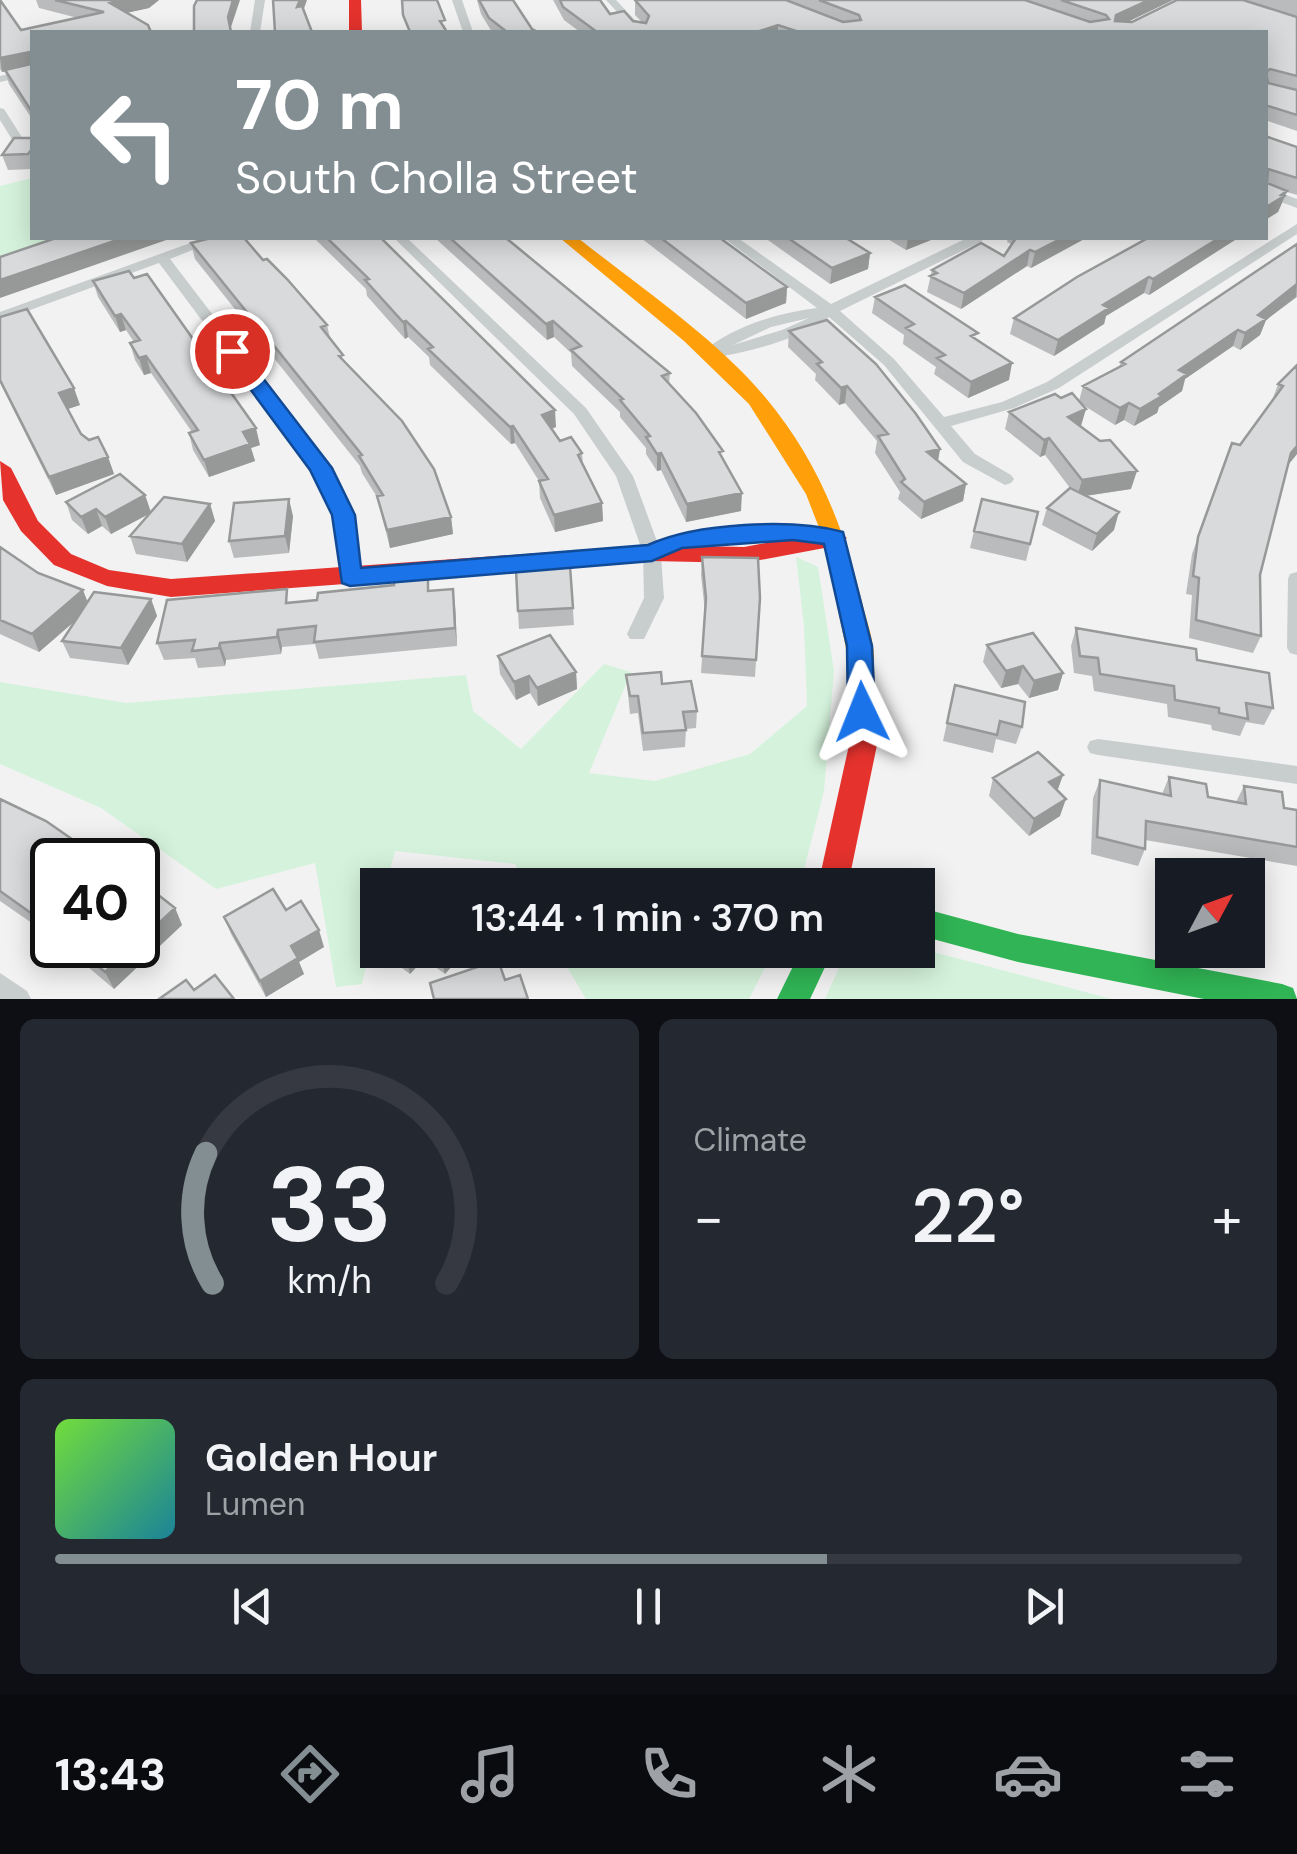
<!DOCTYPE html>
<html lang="en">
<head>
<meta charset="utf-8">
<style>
  :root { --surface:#171b24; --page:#242831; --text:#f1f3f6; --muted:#9ea1a6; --line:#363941; --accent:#838e93 }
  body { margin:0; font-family:"DM Sans",sans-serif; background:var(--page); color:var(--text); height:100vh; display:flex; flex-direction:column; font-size:38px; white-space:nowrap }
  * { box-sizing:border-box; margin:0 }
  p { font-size:32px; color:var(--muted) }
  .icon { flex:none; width:55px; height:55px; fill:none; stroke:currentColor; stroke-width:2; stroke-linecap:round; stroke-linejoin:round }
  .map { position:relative; height:999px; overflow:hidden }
  .side { display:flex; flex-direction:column; gap:20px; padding:20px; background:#0d0f14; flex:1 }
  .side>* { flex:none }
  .guide { position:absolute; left:30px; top:30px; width:1238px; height:210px; border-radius:0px; box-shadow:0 5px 25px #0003; background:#838e93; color:#fff; overflow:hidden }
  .needle { width:65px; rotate:49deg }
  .fabs { position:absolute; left:1155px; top:858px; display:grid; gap:20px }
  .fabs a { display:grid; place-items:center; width:110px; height:110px; border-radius:0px; background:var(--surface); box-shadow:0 5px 25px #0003; font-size:50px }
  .speed { position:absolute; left:30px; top:838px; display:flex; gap:20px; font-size:50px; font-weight:700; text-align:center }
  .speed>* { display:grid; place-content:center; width:130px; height:130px; border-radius:50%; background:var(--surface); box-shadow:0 5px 25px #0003; line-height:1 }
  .speed .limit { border:5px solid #111; border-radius:15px; background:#fff; color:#111 }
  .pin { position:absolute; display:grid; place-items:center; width:85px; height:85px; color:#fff; margin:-42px; border:5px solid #fff; border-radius:50%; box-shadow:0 2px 10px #0007 }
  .me { position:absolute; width:110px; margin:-55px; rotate:358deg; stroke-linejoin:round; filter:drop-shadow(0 0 8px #0008) }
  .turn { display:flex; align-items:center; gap:35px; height:210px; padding:0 40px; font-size:45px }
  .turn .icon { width:130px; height:130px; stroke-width:2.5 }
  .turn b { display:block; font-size:70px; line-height:85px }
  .big { font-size:75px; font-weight:600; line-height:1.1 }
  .side .widget { flex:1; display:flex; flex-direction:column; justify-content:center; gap:15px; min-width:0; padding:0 35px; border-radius:15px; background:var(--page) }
  .side .dial { align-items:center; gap:0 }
  .dial svg { height:260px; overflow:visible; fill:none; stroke:var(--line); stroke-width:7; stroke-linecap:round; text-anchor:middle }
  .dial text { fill:var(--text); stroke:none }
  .song { display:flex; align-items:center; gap:30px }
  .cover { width:120px; height:120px; border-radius:15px; background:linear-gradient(135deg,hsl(100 70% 55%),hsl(190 70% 35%)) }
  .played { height:10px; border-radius:5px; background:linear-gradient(90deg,var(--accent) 65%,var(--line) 65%) }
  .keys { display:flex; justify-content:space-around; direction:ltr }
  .heat { display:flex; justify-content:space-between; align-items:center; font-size:55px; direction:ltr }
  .side .tiles { flex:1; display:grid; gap:20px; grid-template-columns:1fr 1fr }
  .widget:last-child { grid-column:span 2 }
  .trip { position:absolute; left:360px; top:868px; width:575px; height:100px; border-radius:0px; background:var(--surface); box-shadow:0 5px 25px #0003; font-weight:600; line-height:100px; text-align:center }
  .menu { display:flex; height:160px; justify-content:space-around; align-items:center; background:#090b0e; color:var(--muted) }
  .menu .icon { width:70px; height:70px }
  .menu .selected { color:var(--accent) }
  .menu b { font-size:45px; color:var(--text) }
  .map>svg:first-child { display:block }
  .green { fill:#d5f3dc }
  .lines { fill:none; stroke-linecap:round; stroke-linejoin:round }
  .street { fill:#c8cdce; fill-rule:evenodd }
  .fast { fill:#30b455; fill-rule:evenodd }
  .slow { fill:#ff9f0a; fill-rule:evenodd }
  .jam { fill:#e5322d; fill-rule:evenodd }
  .wall { fill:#babbbc }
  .shaded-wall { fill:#979999 }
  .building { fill:#d8dadb; stroke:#979999; stroke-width:2.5 }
  .route { fill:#1a73e8; stroke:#114b97; stroke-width:2.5 }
</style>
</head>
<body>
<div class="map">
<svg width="1297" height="999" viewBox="0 0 1297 999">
  <rect width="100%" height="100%" fill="#f2f2f2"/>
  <path class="green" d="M32,178V238H58L0,258V186Z
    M796,557L818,567L834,671L824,791L800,885H525L515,864L395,851L386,885H378L377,919L362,984L336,987L315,863L216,889L101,808L0,764V682L127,703L466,675L473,711L521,749L604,664L631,672L589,773L655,781L750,754L807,706L804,626Z
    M918,948L1112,999H1113H825L847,950Z
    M557,950H774L749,999H586Z"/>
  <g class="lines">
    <path class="street" d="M255,0H265L260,32H250Z
      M452,0H462L473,32H463Z
      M606,0H616L646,32H636Z
      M32,69V75L0,82V76Z
      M0,108L4,109L23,139L32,137V143L16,146L0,120Z
      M1265,187L1297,199V208L1265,196Z
      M1297,224V234L1059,388L1014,408L951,426L975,454L1011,475L1014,479L1011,483L1005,485L963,462L884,365L829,317C794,342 750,351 708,359L700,354C731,327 776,313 817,308L724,238H738L831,304L967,238H983L982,241L840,311L894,359L944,417L1002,402L1047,382ZM809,318L782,330L733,345L771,327Z
      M204,238H222L170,259L330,468L353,515L359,577L357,582H343L341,577L335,515L313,469L159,263L0,321V312Z
      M394,238H407L586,408L633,476L658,544C713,522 776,524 834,532L843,538L840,542L742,539L694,545L661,556L664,598L644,639H630L627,634L644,598L643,553L616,476L574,414Z
      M1297,572V655L1290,653L1287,648L1288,579L1290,574Z
      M1098,739L1297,766V784L1098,755L1090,753L1087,747L1090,741Z
      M0,973L27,991L31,999H0Z"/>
    <path class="fast" d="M918,907L1018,934L1282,984L1293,988L1297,999H1204L1018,962L918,935Z
      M801,950H833L810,999H777Z"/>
    <path class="slow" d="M560,238H578C636,284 718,340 765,397C817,459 843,525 862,602C867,624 881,657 870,677L861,680L852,677L823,538L806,494L749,404L684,341Z"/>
    <path class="jam" d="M349,0H361L362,32H349Z
      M0,461L11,468L38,521L71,554L109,570L171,579L652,545L744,547L835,530L847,538L835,546L744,563L652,561L171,597L107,586L54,565L21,531L3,500Z
      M861,660L870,663L874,670L877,745L848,885H818L849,745L848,670L852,663Z"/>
  </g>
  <path class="wall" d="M0,0L21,30L78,18L39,8L36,0H159L149,8L32,32V119L9,84L5,71L2,72L0,69Z
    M477,0H513L532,29L538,32H492L481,14Z
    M553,0H600L610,14L633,21L642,22L635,15V0H1173L1127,22H1132L1177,0H1297V131L1265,120V32H580L564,20Z
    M1265,136L1297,147V195L1287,192L1278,212L1265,220Z
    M32,138V169L8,170L2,155Z
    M314,238H381L556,427L552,429L560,441L582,453L583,464L602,503L603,521L555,532L540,498L539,481L515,443L511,444L430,365L429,357L408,337L405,339L367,296L366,289Z
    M435,238H506L670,373L669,384L723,458L741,511L686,522L661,470L657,471L646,454V448L620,417V412L572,366L571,353L554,337L547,340Z
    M641,238H720L787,287L786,303L746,319Z
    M765,238H846L870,253L868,269L830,284Z
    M886,238H932L931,240L906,250Z
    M1008,238H1086L1031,268L1027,266L961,309L927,292L932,270L1004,256L1011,244L1007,242Z
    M1238,238L1149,295L1144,293L1106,316L1104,324L1054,356L1010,334L1014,318Z
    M191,243L263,260L327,325L330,338L345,362L451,517L453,534L390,548L377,497L362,473L360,466L195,259Z
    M1297,244V297L1266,320L1260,335L1240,350L1233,346L1185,379L1182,391L1159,407L1157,413L1134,426L1124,420L1115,425L1083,405L1081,426L1131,489L1086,496L1114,530L1092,551L1042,525L1047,508L1070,488L1045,455L1040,457L1005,429L1009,412L1061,398L1079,401L1083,386L1119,367L1121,362Z
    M93,281L260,445L251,448L255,461L209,477L193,450L189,433L192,432L151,373L144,375L135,360L130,343L134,342L126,330L120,332L98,297Z
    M875,297L976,339L1009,380L968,398L934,374L936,367L903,344L904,335L872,313Z
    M0,317L80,405L67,409L81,434L108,457L114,474L56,495L0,383Z
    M789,331L940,449L938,461L966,484L963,501L921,519L898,499L900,492L875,453L877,441L845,403L839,405L815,380L816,374L788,347Z
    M1297,365V454L1288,465L1260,575L1261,636L1253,653L1189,638L1192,595L1186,594L1192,554L1232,443L1240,445L1272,401L1278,384Z
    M145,495L151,512L210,504L215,521L187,562L136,554L130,536L150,513L111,534L102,526L88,534L72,520L66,502Z
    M1038,512L1026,561L970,548L974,531Z
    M293,516L289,553L234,558L229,541Z
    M0,547L38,573L88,602L151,599L157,616L128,665L70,658L62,641L76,620L39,652L0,634Z
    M702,557L760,598L755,677L701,673L705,612L701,575Z
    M570,566L574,625L519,629L518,611Z
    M430,591L455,606L457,646L319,659L315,644L282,647L281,654L226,660L225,666L198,668L195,658L164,660L157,643L290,602Z
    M1076,628L1197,660L1273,708L1264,725L1246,722L1240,736L1212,730L1211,725L1168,717L1167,704L1094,691L1092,676L1074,673L1071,646Z
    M987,645L1063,673L1058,690L1029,698L1018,684L1001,688L983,662Z
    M498,656L576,672L577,689L538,706L530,693L516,700L500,674Z
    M626,675L662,684L697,711L696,728L686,729L685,747L643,751L638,713L630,714Z
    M955,685L1022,727L1016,744L996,739L993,753L943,741Z
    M1063,775L1057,790L1060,816L1029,836L989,796L993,778Z
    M1169,777L1208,797L1236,802L1244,786L1284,808L1297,810V866L1145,840V849L1138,866L1091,854L1093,798L1100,780L1162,794Z
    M0,799L52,860V937L0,901Z
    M175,908L182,925L114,989L62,945H138Z
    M286,910L324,947L299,962L304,974L266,997L231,934L224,917Z
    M381,950H466L445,974L424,959L410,974L382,953Z"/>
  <path class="shaded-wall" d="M124,0H159L149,8L113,16L110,3Z
    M233,0H240L230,30L228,17Z
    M300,0H307L300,20L297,7Z
    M1149,0H1173L1113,29L1116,15Z
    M778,25V32H757Z
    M30,52L32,66L2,72L0,58Z
    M1287,191L1278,212L1265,220V208Z
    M123,238H172L0,298V280Z
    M908,238H932L931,240L906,250Z
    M1062,238H1086L1031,268L1035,252Z
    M1219,238H1238L1149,295L1153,279Z
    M1030,250L1027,266L961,309L964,293Z
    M870,253L868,269L830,284L832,268Z
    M1149,277L1144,293L1106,316L1104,324L1054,356L1058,340L1103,305Z
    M1297,284L1296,297L1266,320L1260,335L1240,350L1245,333L1258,315Z
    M787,287L786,303L746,319V303Z
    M121,314L126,330L120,332L115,316Z
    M406,321L408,337L405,339L403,322Z
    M553,321L554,337L547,340L546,324Z
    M1238,330L1233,346L1185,379L1182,391L1159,407L1157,413L1134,426L1140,409L1159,394L1179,370Z
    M146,356L151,373L144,375L139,358Z
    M1012,363L1009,380L968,398L971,382Z
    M847,386L845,403L839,405L841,388Z
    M74,388L80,405L65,410L59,393Z
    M1129,403L1124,420L1115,425L1120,408Z
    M1086,409L1081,426L1068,417Z
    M555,410L556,427L543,432L542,415Z
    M513,426L515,443L511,444L510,427Z
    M256,428L260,445L251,448L255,461L209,477L204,460L243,432Z
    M1049,438L1045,455L1040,457L1044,440Z
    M1297,446V454L1284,470L1291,453Z
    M940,449L937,466L927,452Z
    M661,453V470L657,471V454Z
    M108,457L114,474L56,495L49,477Z
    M1137,471L1131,489L1077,497L1082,480Z
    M966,484L963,501L921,519L924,502Z
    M742,493L741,511L686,522L687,504Z
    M145,495L151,513L111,534L105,517Z
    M289,499L293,516L289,553L285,536Z
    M602,503L603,521L555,532L554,515Z
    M210,504L215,521L187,562L182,544Z
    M96,509L102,526L88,534L81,517Z
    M1119,512L1114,530L1092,551L1097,534Z
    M451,517L453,534L390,548L387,530Z
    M453,589L455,606L457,646L455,628Z
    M83,590L90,608L39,652L32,634Z
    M151,599L157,616L128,665L121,648Z
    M278,630L282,647L281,654L277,637Z
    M220,643L226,660L225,666L219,648Z
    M1023,666L1018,684L1001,688L1006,671Z
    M576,672L577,689L538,706L537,688Z
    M1063,673L1058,690L1029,698L1034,681Z
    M529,676L530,693L516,700L514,682Z
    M1063,775L1057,792L1049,782Z
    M1066,799L1060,816L1029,836L1034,819Z
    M175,908L182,925L114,989L105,972L135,945H138V943Z
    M319,930L324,947L299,962L304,974L266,997L260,981L291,946Z
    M413,950H422L424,959L410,974L406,957Z
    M448,950H466L445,974L441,957Z"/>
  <path class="building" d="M0,0L21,30L104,12L55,0H124L110,3L148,25L151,32H32V112L5,70L31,64L30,52L0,58Z
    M197,0H233L228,17L231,32H194V6Z
    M273,0H300L297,7L302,6L312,32H275Z
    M402,0H437L445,20L440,21L447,32H407H410L403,15Z
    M479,0H513L532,29L538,32H507L489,18Z
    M560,0H600L610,14L624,11L633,21L646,23L649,16L635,0H786L843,22L861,20L859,15L819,0H1025L1090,22L1109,19L1106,15L1061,0H1149L1116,15L1115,21L1132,22L1177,0H1243L1297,17V76L1270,69L1266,72L1268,83L1297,90V115L1265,105V32H799L778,25L757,32H597L563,7Z
    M1265,136L1297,147V178L1268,169L1267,183L1287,191L1281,195L1284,196L1265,208Z
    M14,138H32V149L28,154L2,155Z
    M56,238H123L0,280V257Z
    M211,238H244L263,260L267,259L287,279L327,325L321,327L343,355L339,356L402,421L434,469L451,517L387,530L377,496L383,495L359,456L362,455L191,243Z
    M327,238H381L555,410L542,415L560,441L571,437L582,453L578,455L602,503L554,515L539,481L548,479L513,426L510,427L428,349L433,347L406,321L403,322L365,280L369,279Z
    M450,238H506L670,373L662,376L696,413L723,451L719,452L742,493L687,504L661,453L657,454L646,437L650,436L620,400L623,399L571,350L581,346L553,321L546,324Z
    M661,238H720L787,287L746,303Z
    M788,238H846L870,253L832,268Z
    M1016,238H1062L1035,252L1030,250L964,293L930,276L937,273L932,270L981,243L1004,256Z
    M1148,238H1219L1153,279L1149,277L1103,305L1109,308L1058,340L1014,318L1077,277Z
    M1297,244V284L1258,315L1266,319L1245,333L1238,330L1179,370L1187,374L1159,394L1162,396L1140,409L1129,403L1120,408L1083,386L1125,364L1121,362Z
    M129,271L134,278L147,274L256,428L243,432L250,444L204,460L189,433L198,430L146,356L139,358L130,343L140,340L121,314L115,316L93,281Z
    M905,285L978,333L971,336L1012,363L971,382L937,358L945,355L906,328L914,324L875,297Z
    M27,309L74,388L59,393L81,434L89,440L98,437L108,457L49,477L0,380V317Z
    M827,320L876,364L916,414L940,449L927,452L966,484L924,502L901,482L905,479L878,436L888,434L847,386L841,388L817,364L822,362L789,331Z
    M1297,365V446L1291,453L1260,575L1261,636L1196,620L1199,578L1193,576L1198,537L1232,443L1240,445L1283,386L1278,384Z
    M1072,393L1086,409L1068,417L1100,441L1110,440L1137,471L1082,480L1049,438L1044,440L1009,412L1055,394L1061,398Z
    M120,474L145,495L105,517L96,509L81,517L66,502Z
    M1070,488L1119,512L1097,534L1047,508Z
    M164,497L210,504L182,544L130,536Z
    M289,499L285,536L229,541L234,503Z
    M982,499L1038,512L1030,544L974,531Z
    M0,547L38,573L83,590L32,634L0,620Z
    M702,557L758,558L760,598L756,660L702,656L706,598Z
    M570,566L573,608L518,611L516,570Z
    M428,578V591L453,589L455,628L314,642L316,626L278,630L277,637L220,643L219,648L192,651L195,640L157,643L167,600L287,589L286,603L317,600L318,593L394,585V581Z
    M94,592L151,599L121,648L62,641Z
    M1076,628L1196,649L1197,660L1269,673L1273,708L1246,703L1248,719L1219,713V708L1175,700L1174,686L1100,674L1098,658L1080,656Z
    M1033,633L1063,673L1034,681L1023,666L1006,671L987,645Z
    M550,635L576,672L537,688L529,676L514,682L498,656Z
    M661,672L662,684L691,681L697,711L683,712L686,730L643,733L638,696H630L626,675Z
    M955,685L1025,702L1022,727L1000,721L997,735L947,723Z
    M1038,752L1063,775L1049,782L1066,799L1034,819L993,778Z
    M1169,777L1206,784L1208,797L1246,804L1244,786L1282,792L1284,808L1297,810V847L1146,821L1145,849L1097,837L1100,780L1171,796Z
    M0,799L46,821L102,860H52V928L0,891Z
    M138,879L175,908L138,943Z
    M433,879L442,885H427Z
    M273,889L286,910L301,901L319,930L291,946L298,958L260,981L224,917Z
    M73,945H135L105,972Z
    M397,950H413L406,957Z
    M431,950H448L441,957Z
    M498,960L505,980L520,975L528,999H434L430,983Z
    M215,975L234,999H159L186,980L194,990Z"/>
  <path class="route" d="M232,345L239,347L332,468L355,515L361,568L648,545C696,523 792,518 843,532L872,646L875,712L871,719L862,722L852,719L848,712L847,646L824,544L793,540L682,548L652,561L350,586L342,583L332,515L310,470L222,351Z"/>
</svg>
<div class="fabs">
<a><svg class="needle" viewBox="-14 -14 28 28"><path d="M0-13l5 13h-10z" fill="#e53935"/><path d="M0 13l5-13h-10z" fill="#9ea1a6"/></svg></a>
</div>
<div class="speed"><div class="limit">40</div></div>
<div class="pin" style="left:232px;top:351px;background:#d93025"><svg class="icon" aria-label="arrive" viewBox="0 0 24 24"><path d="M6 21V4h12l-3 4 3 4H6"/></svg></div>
<svg class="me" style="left:862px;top:712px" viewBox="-20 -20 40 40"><path d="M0-17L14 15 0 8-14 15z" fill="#1a73e8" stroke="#fff" stroke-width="4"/></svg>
<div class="trip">13:44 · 1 min · 370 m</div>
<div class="guide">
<div class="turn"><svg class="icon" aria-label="left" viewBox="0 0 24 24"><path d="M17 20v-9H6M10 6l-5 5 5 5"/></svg><div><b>70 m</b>South Cholla Street</div></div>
</div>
</div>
<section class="side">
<div class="tiles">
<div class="widget dial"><svg viewBox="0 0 100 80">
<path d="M14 69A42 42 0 1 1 86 69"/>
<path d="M14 69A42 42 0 0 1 12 29" stroke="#838e93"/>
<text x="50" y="56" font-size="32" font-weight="700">33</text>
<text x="50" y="72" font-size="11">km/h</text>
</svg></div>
<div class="widget"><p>Climate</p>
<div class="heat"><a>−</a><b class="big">22°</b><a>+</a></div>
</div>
<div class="widget">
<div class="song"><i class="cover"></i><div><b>Golden Hour</b><p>Lumen</p></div></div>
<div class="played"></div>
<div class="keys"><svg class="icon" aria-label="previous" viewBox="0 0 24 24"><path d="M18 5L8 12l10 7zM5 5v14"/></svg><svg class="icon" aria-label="pause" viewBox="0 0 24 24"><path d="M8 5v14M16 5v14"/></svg><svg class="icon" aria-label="next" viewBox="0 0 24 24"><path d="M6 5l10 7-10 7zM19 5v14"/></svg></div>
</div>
</div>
</section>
<nav class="menu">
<b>13:43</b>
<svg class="icon selected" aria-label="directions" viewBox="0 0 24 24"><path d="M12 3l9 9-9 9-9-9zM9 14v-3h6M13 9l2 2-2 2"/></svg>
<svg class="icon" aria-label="music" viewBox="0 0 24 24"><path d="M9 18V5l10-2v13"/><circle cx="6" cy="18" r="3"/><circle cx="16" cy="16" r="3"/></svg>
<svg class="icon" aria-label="phone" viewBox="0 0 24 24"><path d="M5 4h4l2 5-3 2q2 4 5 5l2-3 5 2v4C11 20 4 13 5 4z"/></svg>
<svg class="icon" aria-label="climate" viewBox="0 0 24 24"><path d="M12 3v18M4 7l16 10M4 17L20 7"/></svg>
<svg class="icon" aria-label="car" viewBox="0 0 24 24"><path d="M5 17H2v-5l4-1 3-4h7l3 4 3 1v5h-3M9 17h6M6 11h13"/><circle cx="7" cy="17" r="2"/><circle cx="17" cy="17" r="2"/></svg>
<svg class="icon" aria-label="filters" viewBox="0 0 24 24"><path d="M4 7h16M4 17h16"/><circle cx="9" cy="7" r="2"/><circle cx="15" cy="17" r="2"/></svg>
</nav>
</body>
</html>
